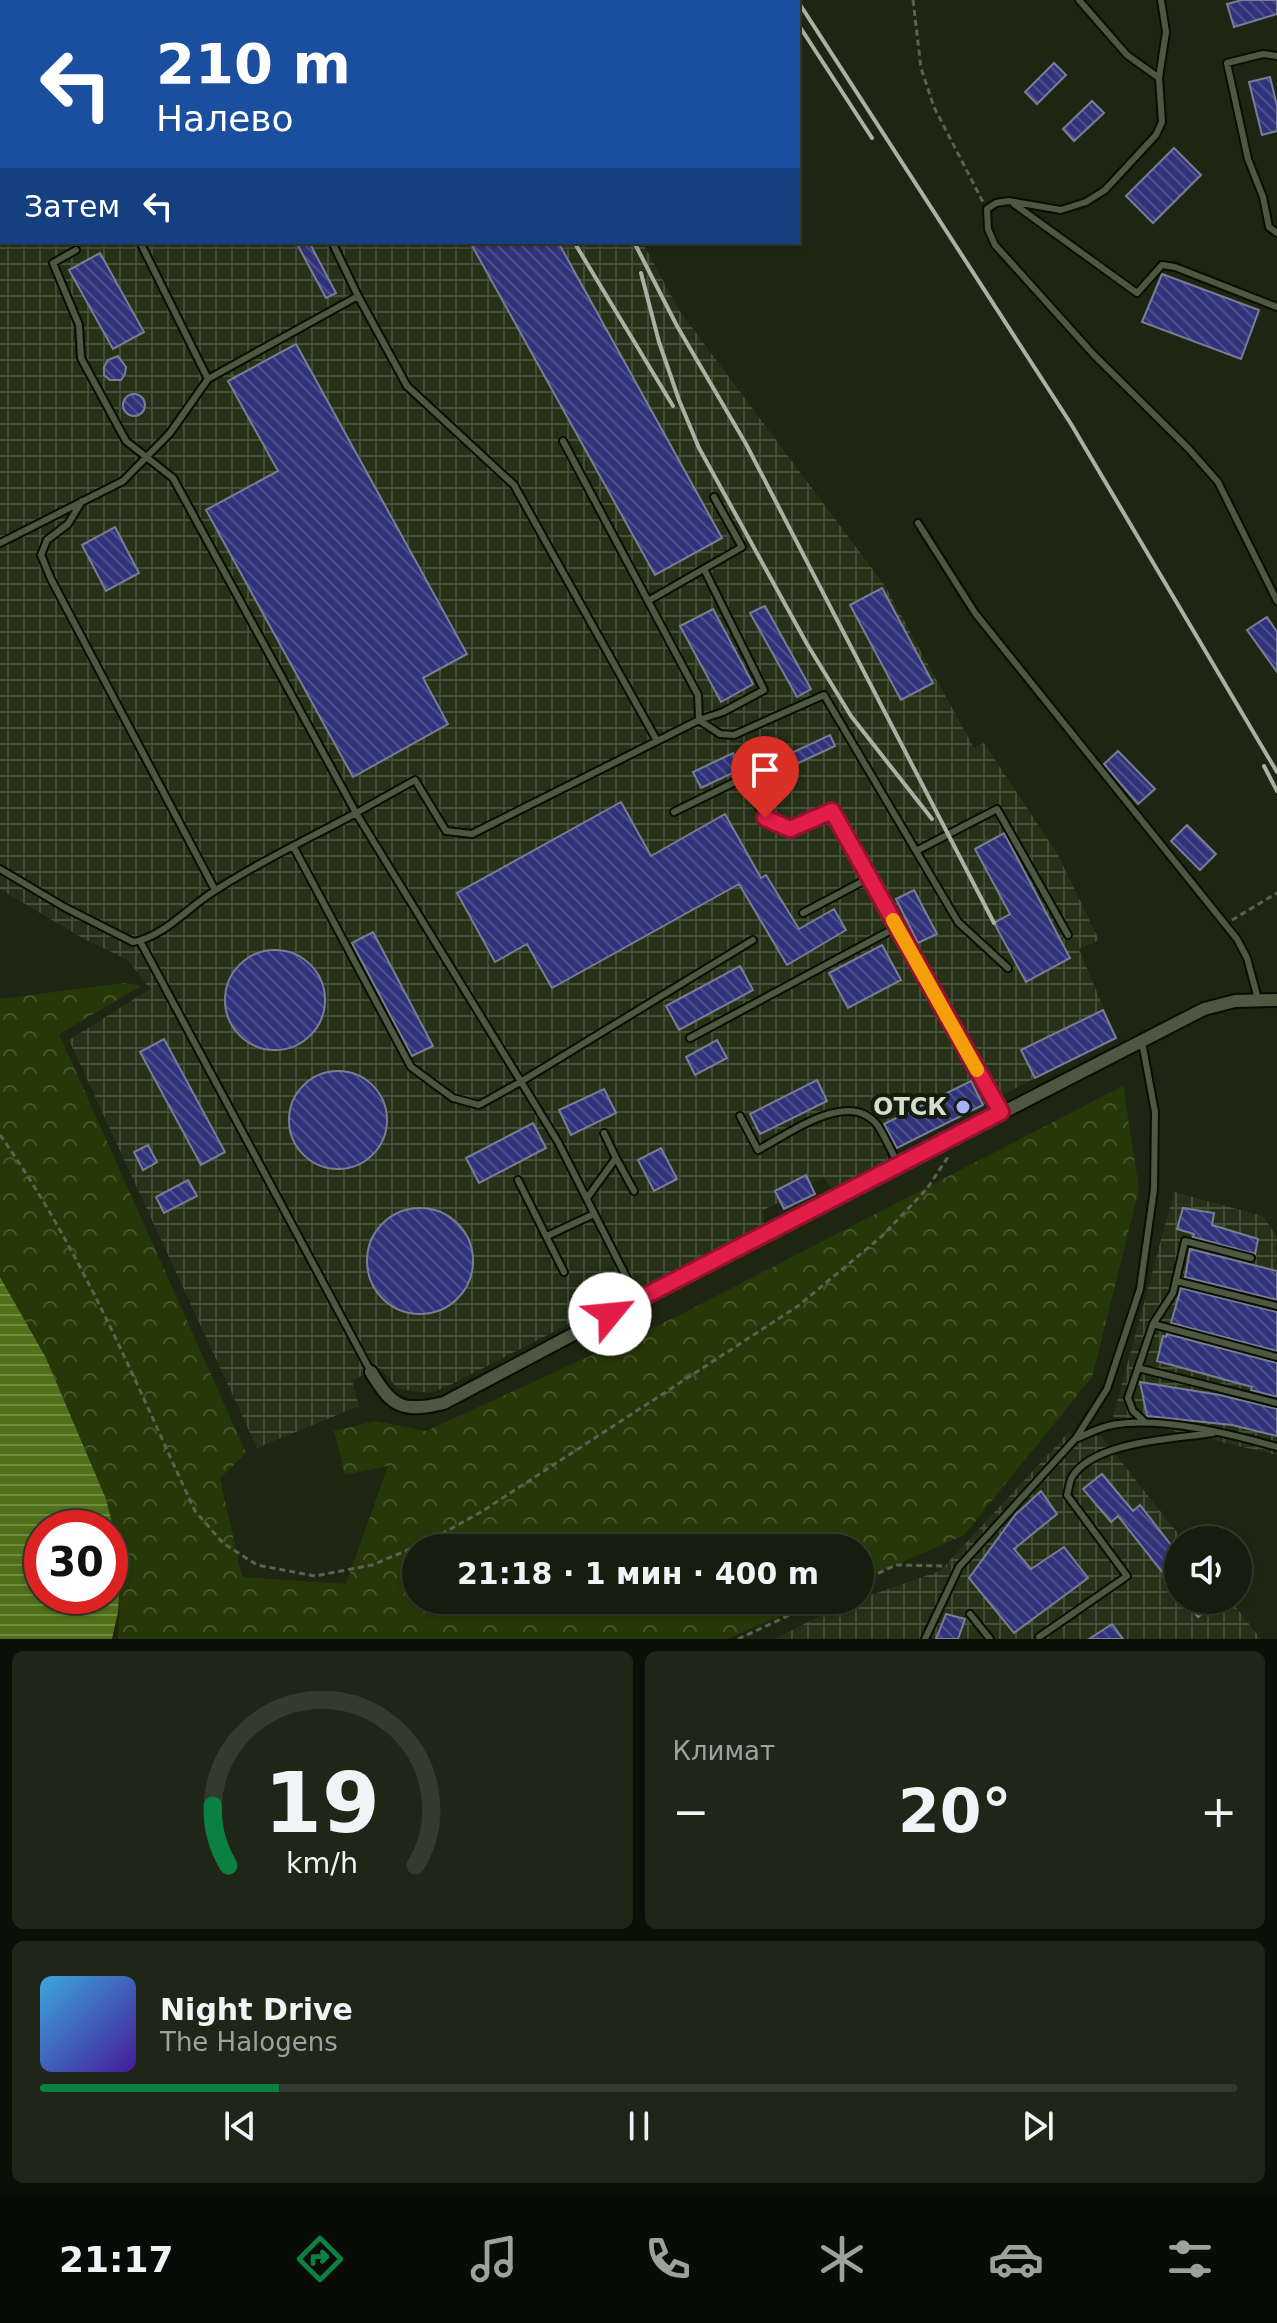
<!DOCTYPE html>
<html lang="ru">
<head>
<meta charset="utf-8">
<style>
  :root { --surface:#161c0e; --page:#1f2517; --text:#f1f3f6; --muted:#9ea19e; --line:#353a2e; --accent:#0b8043 }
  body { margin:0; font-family:"DejaVu Sans",sans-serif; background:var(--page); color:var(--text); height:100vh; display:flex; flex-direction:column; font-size:30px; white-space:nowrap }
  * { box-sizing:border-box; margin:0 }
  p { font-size:26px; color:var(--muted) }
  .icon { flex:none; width:44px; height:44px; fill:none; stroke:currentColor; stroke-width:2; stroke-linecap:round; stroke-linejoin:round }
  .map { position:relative; height:1639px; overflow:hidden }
  .panel { display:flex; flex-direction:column; gap:12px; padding:12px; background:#0c0f08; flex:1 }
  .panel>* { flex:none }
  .top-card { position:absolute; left:0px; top:0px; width:800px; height:244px; box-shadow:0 2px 6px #0004,0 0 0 2px var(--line); background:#1a4fa0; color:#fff; overflow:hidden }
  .controls { position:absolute; left:1164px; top:1526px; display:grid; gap:16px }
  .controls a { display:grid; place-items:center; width:88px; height:88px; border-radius:50%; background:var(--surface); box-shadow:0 2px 6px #0004,0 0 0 2px var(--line); font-size:40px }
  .speed { position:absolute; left:24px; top:1510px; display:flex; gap:16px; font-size:40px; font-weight:700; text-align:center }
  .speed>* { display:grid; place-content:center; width:104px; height:104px; border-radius:50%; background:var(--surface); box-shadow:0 2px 6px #0004,0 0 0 2px var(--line); line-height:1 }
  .speed .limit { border:12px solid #d22; background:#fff; color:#111 }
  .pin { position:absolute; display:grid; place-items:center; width:68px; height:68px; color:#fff; margin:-82px -34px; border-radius:50% 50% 50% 0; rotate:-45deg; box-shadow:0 0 8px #0007 }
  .pin .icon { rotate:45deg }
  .me { position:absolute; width:88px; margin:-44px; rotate:62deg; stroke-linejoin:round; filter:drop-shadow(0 0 6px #0008) }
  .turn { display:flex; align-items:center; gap:28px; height:168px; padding:0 24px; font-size:36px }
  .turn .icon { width:104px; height:104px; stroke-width:2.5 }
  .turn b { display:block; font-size:56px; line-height:68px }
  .then { display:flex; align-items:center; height:76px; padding:0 24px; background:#0003; gap:16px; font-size:30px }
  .big { font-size:60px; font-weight:600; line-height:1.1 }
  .panel .tile { flex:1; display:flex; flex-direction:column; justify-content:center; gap:12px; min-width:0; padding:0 28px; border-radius:12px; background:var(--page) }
  .panel .dial { align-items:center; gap:0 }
  .dial svg { height:208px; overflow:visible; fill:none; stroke:var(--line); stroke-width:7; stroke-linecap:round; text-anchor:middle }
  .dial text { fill:var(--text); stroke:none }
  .song { display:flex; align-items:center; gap:24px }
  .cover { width:96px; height:96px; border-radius:12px; background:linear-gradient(135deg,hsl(200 70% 55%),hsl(260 70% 35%)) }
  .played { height:8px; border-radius:4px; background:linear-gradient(90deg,var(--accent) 20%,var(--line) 20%) }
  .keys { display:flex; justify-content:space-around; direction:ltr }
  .heat { display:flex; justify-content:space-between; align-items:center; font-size:44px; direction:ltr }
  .panel .tiles { flex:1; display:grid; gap:12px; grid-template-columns:1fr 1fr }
  .tile:last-child { grid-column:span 2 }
  .trip { position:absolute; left:402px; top:1534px; width:472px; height:80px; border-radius:40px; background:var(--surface); box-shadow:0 2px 6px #0004,0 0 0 2px var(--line); font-weight:600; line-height:80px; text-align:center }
  .tab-bar { display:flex; height:128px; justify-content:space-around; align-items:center; background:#090b06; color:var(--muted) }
  .tab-bar .icon { width:56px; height:56px }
  .tab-bar .selected { color:var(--accent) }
  .tab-bar b { font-size:36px; color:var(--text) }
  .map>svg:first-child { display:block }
  .industrial { fill:url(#industrial-grid) }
  .forest { fill:url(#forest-crowns) }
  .water { fill:url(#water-rules); fill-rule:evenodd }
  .building { fill:url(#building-back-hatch); stroke:#797e95; stroke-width:2 }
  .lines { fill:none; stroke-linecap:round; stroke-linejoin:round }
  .lane-casing { stroke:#080f01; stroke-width:10 }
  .street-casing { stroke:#080f01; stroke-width:16 }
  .path { stroke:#5b6252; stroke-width:3; stroke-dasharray:6 4; stroke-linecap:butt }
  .lane { stroke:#4e5742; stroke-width:6 }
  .street { stroke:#4e5742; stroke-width:12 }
  .rail { stroke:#abb1a4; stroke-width:4 }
  .route-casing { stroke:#92132f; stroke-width:20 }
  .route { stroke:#e11d48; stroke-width:14 }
  .slow { stroke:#f59e0b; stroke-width:14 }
  .poi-dot { fill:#a5b1fc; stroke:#141d0a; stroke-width:3 }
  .labels { text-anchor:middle; stroke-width:8; stroke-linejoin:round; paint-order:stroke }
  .poi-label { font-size:24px; font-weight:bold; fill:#d6dcd0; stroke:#141d0a; text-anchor:end }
</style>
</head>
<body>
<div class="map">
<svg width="1277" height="1639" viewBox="0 0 1277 1639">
  <defs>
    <pattern id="industrial-grid" width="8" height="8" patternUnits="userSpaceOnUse" patternTransform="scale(2)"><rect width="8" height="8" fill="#263117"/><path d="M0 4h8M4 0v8" fill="none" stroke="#454e38"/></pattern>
    <pattern id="forest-crowns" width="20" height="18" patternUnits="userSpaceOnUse" patternTransform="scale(2)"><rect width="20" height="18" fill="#263807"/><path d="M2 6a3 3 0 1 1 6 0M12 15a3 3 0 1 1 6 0" fill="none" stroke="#45542a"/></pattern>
    <pattern id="water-rules" width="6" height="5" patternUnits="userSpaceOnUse" patternTransform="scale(2)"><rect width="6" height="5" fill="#507019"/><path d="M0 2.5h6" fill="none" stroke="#718a44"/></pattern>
    <pattern id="building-back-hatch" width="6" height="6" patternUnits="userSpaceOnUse" patternTransform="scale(2)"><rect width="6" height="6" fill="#30337a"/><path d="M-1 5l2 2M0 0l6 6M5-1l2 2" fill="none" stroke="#4d508c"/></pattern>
  </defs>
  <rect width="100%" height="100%" fill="#1e2613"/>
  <path class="industrial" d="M0,0H462L463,2H2V242H642L679,310L885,586L974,748L984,743L1058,855L1099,940L1079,949L1116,1038L886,1153L889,1161L831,1189L824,1177L811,1184L815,1194L784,1209L780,1202L763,1210L764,1224L444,1388L430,1393L398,1389L380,1368L352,1380L359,1406L257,1448L69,1040L150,989L128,960L84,939L0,889Z
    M1174,1192L1263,1216L1277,1237V1455L1113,1417Z
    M1068,1433L1101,1436L1183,1540H1178V1600H1230L1261,1639H775L839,1606L940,1571Z"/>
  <path class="forest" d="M125,983L141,986L59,1034L246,1453L220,1478L242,1577L346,1584L388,1466L345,1475L334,1431L375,1421L426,1431L678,1316L1123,1086L1139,1189L1092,1377L964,1535L860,1581V1548H416V1600H817L727,1639H118L121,1559L106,1499L46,1358L0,1277V999Z"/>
  <path class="water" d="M0,1277L46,1358L106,1499L121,1559L118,1612L112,1639H0ZM42,1528H110V1596H42Z"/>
  <path class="building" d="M1242,0H1277V14L1234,27L1227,4Z
    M1054,63L1066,75L1037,104L1025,92Z
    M1270,77L1277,106V131L1262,135L1249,82Z
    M1092,101L1104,113L1074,141L1063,129Z
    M1174,148L1201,175L1153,223L1126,196Z
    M296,242H309L336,293L326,298Z
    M470,242H558L722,538L655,575Z
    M100,253L144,332L113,349L69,270Z
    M1162,274L1259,310L1241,359L1142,322Z
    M296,344L467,654L423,678L448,724L353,777L206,510L278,471L228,381Z
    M118,356L126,367L125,374L121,380H110L104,375V367L108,360Z
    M123 405a11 11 0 1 1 22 0a11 11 0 1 1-22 0Z
    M115,527L139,573L106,591L82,545Z
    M882,588L933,683L901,700L850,605Z
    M765,606L811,689L797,697L750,613Z
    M713,609L753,684L721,702L680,626Z
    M1267,617L1277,632V672L1247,630Z
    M830,735L835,746L792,766L787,755Z
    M1118,751L1155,789L1138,804L1104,764Z
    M733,753L741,769L701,788L693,772Z
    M621,802L651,856L725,814L761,878L766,875L799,929L834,909L846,930L787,965L739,884L552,988L527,944L495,962L457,893Z
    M1187,825L1216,854L1200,870L1171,841Z
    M1004,833L1070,958L1026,982L994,923L1010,914L975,849Z
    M914,890L937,934L918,943L896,899Z
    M373,932L433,1046L412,1056L352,943Z
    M882,945L901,980L848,1008L829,973Z
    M225 1000a50 50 0 1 1 100 0a50 50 0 1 1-100 0Z
    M740,966L753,990L679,1030L666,1006Z
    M1103,1010L1116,1038L1035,1078L1021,1050Z
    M164,1039L225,1152L201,1165L140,1052Z
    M717,1040L727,1058L695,1075L686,1057Z
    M289 1120a49 49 0 1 1 98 0a49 49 0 1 1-98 0Z
    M817,1080L827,1101L760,1134L750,1114Z
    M971,1081L983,1105L897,1148L884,1124Z
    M604,1089L616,1113L571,1135L559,1110Z
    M533,1123L546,1148L479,1183L466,1158Z
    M148,1145L157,1162L143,1170L134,1152Z
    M661,1148L677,1179L654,1191L638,1160Z
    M806,1175L815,1194L784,1209L775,1191Z
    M188,1180L197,1196L164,1213L156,1197Z
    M367 1261a53 53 0 1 1 106 0a53 53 0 1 1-106 0Z
    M1183,1208L1214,1213L1212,1225L1258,1239L1255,1254L1193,1237L1194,1234L1177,1229Z
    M1190,1249L1277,1271V1300L1185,1277Z
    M1181,1288L1277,1312V1351L1171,1323Z
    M1167,1334L1277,1363V1397L1251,1390L1252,1387L1157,1361L1163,1336L1166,1337Z
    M1140,1382L1220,1395L1277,1409V1436L1232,1425L1147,1416Z
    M1102,1474L1133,1511L1140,1505L1178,1554V1592L1118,1516L1111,1522L1083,1489Z
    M1041,1491L1057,1514L1014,1549L1031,1569L1064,1547L1088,1578L1014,1633L969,1578L1015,1515Z
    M1184,1600H1219L1198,1617Z
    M946,1614L965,1619L958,1639H936Z
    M1112,1624L1123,1639H1089Z"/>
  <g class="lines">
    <g class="lane-casing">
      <path id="lane" d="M206,0L207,2
        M1079,0L1127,55L1159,78
        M1161,0L1166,32L1159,78L1162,122L1156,135L1105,190L1086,202L1061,210L1009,201L996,203L987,209L988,229L995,245L1094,355L1188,448L1218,482L1277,601
        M1277,56L1263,54L1227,63L1248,159L1263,197L1269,227L1277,233
        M1014,204L1137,293L1162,265L1175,267L1277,307
        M140,242L208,379
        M332,242L358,296L407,386L514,485L656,739
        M76,250L53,263L79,325L81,358L126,441L173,478L356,813L415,780L446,831L472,834L699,720L720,734L734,735L824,695L958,922L1008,968
        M563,441L698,695L699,720L723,712L764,690L704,569
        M82,501L68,524L47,540L41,555L51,579L215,890
        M918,523L975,613L1237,939L1247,958L1258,999
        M0,543L123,481L170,433L208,379L358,296
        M648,601L742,547L714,497
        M674,812L741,779L759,807
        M765,818L790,829L832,811L1001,1112
        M293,846L411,1067L453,1098L479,1105L522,1081L753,940
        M918,850L997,809L1068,935
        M0,869L64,907L133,942C164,937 189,906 216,890C260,861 310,838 356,813L558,1142L638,1300
        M803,913L871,877
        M140,941L371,1372
        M690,1038L897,927
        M740,1116L758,1150C789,1134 850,1087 878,1126C886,1138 892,1153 899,1166
        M616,1158L634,1191
        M518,1180L564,1272
        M587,1198L616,1158L604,1133
        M547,1236L594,1214
        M1176,1281L1277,1306
        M1153,1324L1277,1357
        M1138,1368L1277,1403
        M1145,1422L1133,1411L1128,1398L1153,1324L1173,1293L1185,1241L1251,1258
        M1078,1438C1089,1433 1101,1427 1112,1425C1158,1416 1232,1434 1277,1447
        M970,1614L990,1639
        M1039,1637L1127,1576L1067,1495C1069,1490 1069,1482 1072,1477C1094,1441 1175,1439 1213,1433
        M925,1639L959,1567L1076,1438L1107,1389L1140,1289L1154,1189L1155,1112L1142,1042"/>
    </g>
    <g class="street-casing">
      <path id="street" d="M371,1372C392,1407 402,1413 444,1403L638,1300L1204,1009L1235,1001L1277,1000"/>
    </g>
    <path class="path" d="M913,0L921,68L934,107L983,202
      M1232,920L1277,893
      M0,1135C82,1250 136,1384 195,1511L223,1543L257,1565L315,1576L372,1565L427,1542L481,1512L798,1306L881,1237L926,1190L950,1154
      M860,1582L896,1565L947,1566
      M738,1639L822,1600"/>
    <use href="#lane" class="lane"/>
    <use href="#street" class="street"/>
    <path class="rail" d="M431,0L432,2
      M492,0L493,2
      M782,0L784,2
      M797,0L1071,424L1277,772
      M798,24L872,138
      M574,242L673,406
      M634,242L677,326L746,444L994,923
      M641,273L659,342L679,400L699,448L807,644L851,716L932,819
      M1264,766L1277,791"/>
  </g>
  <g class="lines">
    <g class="route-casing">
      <path id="route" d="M610,1314L1001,1112L832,811L790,829L765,818"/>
    </g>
    <use href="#route" class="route"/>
    <path class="slow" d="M893,920L977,1070"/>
  </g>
  <circle class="poi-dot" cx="963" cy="1107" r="8"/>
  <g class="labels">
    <g class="poi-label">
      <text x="947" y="1115">ОТСК</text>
    </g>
  </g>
</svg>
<div class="controls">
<a><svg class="icon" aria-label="sound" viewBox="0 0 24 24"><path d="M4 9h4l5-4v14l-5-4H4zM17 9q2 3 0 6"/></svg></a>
</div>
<div class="speed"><div class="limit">30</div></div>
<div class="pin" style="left:765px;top:818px;background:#d93025"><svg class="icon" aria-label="arrive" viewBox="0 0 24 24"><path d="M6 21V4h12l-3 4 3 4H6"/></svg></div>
<svg class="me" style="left:610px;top:1314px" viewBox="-20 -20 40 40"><circle r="19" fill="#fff"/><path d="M0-13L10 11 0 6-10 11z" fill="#e11d48"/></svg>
<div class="trip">21:18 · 1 мин · 400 m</div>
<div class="top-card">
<div class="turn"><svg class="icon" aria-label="left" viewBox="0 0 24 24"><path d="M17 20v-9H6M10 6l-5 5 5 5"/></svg><div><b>210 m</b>Налево</div></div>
<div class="then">Затем<svg class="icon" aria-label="left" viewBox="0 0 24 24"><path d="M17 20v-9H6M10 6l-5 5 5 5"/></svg></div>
</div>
</div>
<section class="panel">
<div class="tiles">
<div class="tile dial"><svg viewBox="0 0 100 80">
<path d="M14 69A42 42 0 1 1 86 69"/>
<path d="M14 69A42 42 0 0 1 8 46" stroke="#0b8043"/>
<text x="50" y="56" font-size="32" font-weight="700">19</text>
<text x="50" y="72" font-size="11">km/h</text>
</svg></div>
<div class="tile"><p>Климат</p>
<div class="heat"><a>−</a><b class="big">20°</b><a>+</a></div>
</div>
<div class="tile">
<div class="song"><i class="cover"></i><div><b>Night Drive</b><p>The Halogens</p></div></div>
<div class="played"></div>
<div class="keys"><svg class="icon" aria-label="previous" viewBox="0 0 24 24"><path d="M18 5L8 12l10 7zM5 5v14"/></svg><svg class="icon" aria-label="pause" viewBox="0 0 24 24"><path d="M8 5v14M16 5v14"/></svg><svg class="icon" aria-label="next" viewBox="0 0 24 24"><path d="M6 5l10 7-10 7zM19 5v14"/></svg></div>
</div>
</div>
</section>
<nav class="tab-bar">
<b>21:17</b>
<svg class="icon selected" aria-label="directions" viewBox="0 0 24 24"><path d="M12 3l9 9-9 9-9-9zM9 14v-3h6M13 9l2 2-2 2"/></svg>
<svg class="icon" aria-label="music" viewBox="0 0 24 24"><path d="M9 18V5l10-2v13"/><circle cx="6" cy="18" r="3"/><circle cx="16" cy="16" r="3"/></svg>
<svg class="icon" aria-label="phone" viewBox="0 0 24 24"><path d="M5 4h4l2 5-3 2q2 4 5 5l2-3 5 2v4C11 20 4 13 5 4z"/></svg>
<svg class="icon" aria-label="climate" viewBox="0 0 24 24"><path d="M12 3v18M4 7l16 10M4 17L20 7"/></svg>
<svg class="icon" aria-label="car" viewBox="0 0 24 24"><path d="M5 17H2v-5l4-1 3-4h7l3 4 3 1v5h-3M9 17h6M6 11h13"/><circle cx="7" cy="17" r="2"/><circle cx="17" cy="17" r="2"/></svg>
<svg class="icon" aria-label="filters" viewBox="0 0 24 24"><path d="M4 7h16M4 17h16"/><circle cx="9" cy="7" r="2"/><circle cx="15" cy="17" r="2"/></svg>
</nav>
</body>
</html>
